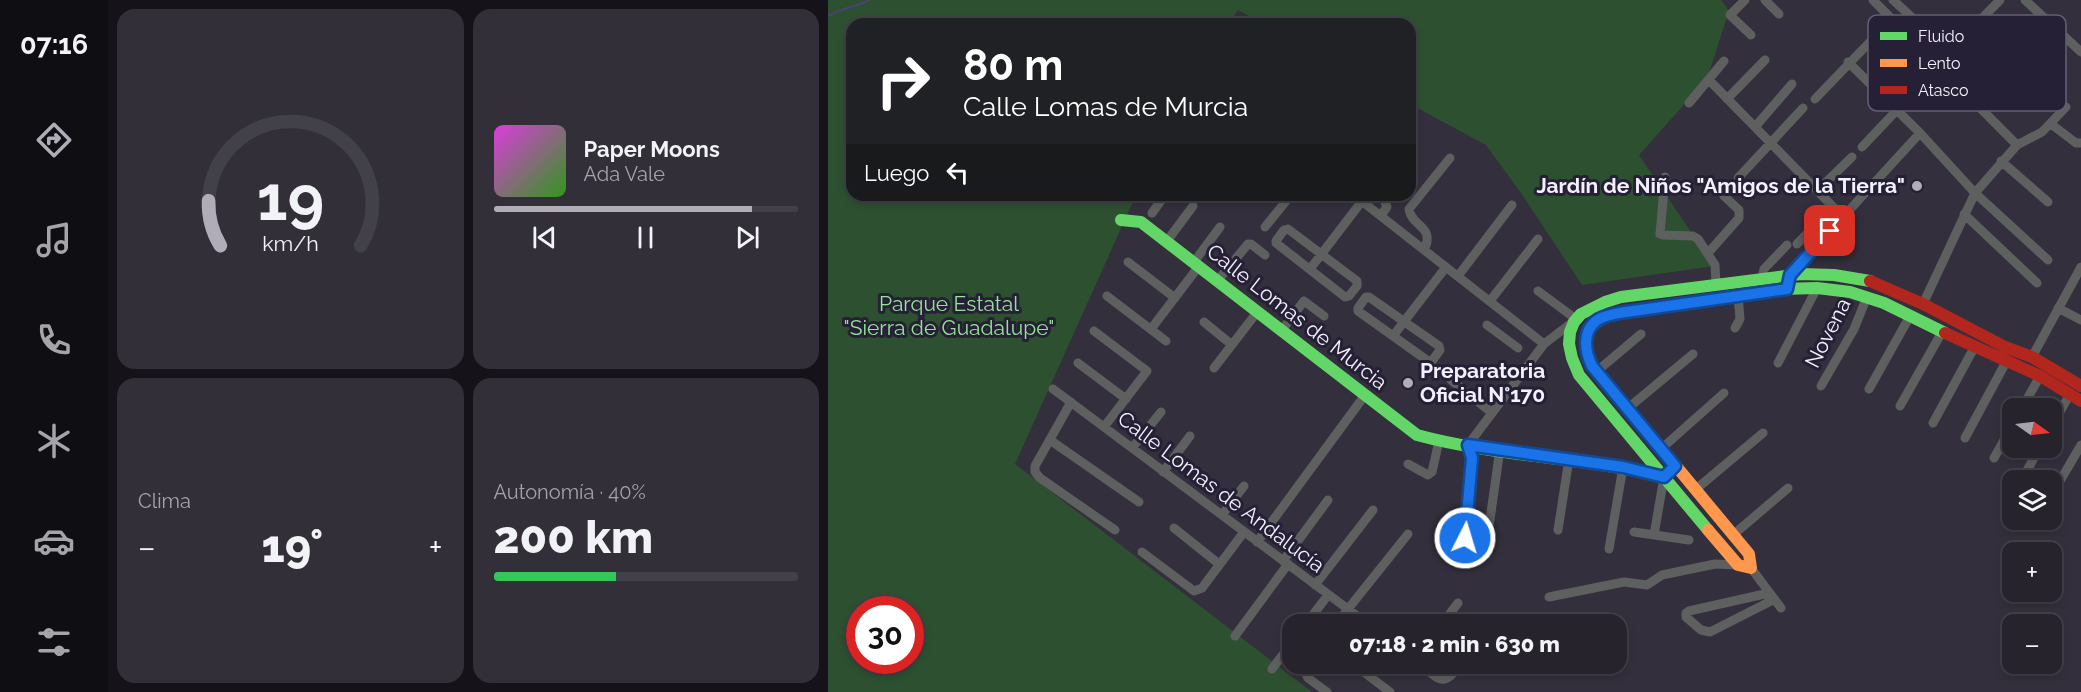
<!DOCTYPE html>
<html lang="es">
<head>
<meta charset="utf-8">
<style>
  :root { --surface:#26232d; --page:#322f39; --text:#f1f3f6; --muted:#a4a4aa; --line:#424049; --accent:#b0adb9 }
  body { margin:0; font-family:Raleway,sans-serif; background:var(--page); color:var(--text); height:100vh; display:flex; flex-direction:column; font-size:22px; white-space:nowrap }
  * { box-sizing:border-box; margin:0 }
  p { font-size:20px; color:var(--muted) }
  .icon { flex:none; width:33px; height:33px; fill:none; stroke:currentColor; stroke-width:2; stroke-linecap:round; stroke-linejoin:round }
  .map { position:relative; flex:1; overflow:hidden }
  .panel { display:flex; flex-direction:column; gap:9px; padding:9px; background:#151319; width:720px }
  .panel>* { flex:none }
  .hud { position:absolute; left:18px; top:18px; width:570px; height:183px; border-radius:18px; box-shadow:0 3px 9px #0003,0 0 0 2px var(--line); background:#202124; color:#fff; overflow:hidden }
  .needle { width:39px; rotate:104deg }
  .controls { position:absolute; left:1174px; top:398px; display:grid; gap:12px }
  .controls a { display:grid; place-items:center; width:60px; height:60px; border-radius:12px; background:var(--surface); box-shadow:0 3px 9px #0003,0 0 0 2px var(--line); font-size:30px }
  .speed { position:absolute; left:18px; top:596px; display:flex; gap:12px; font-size:30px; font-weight:700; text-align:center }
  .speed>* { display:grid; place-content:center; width:78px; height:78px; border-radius:50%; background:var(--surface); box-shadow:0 3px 9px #0003,0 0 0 2px var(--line); line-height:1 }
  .speed .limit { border:9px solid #d22; background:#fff; color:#111 }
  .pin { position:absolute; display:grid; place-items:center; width:51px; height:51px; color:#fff; margin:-26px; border-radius:12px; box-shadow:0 3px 9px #0006 }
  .me { position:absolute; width:66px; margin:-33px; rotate:5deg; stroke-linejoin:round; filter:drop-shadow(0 0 4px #0008) }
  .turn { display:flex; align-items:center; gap:21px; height:126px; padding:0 18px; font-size:27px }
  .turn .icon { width:78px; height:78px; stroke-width:2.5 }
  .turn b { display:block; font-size:42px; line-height:51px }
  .then { display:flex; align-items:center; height:57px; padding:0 18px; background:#0003; gap:12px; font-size:22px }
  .big { font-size:45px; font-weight:800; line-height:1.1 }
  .panel .widget { flex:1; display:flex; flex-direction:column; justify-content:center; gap:9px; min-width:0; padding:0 21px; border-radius:18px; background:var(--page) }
  .panel .dial { align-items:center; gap:0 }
  .dial svg { height:156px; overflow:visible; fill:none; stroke:var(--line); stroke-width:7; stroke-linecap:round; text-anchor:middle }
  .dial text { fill:var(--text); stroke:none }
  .song { display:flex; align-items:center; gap:18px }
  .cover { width:72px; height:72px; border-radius:9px; background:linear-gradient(135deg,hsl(300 70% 55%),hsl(110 70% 35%)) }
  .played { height:6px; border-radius:3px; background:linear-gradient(90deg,var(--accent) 85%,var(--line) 85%) }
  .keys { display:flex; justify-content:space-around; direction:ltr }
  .heat { display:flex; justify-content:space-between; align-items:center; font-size:33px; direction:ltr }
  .charge { height:9px; border-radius:4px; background:linear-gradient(90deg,#34c759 40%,var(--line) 0) }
  .panel .tiles { flex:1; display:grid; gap:9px; grid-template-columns:repeat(2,1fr) }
  .trip { position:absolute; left:454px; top:614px; width:345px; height:60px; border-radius:18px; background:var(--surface); box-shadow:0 3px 9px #0003,0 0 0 2px var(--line); font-weight:800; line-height:60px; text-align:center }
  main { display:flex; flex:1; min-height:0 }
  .dock { display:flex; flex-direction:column; width:108px; justify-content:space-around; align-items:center; background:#0f0e12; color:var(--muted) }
  .dock .icon { width:42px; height:42px }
  .dock .active { color:var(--accent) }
  .dock b { font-size:27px; color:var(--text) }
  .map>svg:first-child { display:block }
  .green { fill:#2d5130; fill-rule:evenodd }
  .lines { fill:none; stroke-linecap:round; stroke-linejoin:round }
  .stream { stroke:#4f3f79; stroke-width:2 }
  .street { stroke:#5e5f5f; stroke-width:9 }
  .fast { stroke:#63d668; stroke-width:12 }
  .slow { stroke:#ff974d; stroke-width:12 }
  .jam { stroke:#b3261e; stroke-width:12 }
  .route-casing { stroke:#114b97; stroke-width:15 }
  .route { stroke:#1a73e8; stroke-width:10 }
  .poi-dot { fill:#b0adb9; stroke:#262036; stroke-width:2 }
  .labels { text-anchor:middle; stroke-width:6; stroke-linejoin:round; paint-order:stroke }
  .poi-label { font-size:21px; font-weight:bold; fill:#f3f1fd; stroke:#262036; text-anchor:end }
  .park-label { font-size:21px; fill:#94e396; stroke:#262036 }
  .street-label { font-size:21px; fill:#f3f1fd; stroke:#262036 }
  .key { fill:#262036; stroke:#645f72; stroke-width:1.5 }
  .key-label { font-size:16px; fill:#f3f1fd }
</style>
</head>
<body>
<main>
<nav class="dock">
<b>07:16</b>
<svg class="icon active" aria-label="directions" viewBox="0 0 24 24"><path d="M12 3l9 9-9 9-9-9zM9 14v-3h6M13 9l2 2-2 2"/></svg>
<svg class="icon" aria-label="music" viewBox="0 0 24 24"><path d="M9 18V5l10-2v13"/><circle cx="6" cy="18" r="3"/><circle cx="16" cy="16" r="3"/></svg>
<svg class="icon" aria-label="phone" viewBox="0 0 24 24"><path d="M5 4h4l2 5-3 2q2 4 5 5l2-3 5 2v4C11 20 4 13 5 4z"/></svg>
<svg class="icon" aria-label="climate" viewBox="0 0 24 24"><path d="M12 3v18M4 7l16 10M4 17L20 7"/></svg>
<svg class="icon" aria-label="car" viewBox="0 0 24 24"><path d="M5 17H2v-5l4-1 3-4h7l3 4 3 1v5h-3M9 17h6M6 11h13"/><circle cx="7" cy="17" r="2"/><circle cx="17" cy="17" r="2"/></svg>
<svg class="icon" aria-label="filters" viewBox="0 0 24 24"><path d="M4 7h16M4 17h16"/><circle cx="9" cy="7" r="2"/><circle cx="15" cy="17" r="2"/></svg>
</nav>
<section class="panel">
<div class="tiles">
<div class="widget dial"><svg viewBox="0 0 100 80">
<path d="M14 69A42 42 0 1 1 86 69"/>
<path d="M14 69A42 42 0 0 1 8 46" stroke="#b0adb9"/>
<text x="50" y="56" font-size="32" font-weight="700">19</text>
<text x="50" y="72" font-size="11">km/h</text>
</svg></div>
<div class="widget">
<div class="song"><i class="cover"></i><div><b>Paper Moons</b><p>Ada Vale</p></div></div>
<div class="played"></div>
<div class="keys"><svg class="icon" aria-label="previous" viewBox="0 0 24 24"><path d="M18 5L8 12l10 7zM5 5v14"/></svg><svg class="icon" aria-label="pause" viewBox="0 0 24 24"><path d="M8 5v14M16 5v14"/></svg><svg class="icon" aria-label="next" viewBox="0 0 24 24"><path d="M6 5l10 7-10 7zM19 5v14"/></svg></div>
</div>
<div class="widget"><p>Clima</p>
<div class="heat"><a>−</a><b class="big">19°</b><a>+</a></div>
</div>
<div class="widget"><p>Autonomía · 40%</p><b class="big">200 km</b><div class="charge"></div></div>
</div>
</section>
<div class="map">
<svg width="1253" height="692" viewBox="0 0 1253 692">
  <rect width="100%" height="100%" fill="#332f3c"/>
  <path class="green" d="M0,0H893L901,11L879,79L811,155L886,266L754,285L695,196L658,145L582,104V24H436L410,10L400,24H24V195H308L187,464L484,692H0ZM32,609H82V660H32Z"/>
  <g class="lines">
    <path class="stream" d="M0,16C14,8 27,7 41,0"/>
    <path class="street" d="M917,0L902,15L923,35
      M937,0L951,14
      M1045,0L1189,145
      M1065,0L1176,102
      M1197,0L1253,52
      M1152,21L1209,75
      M1020,62L1092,133L1147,193L1220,260
      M1111,65L1121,52L1172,0
      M881,80L1015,217
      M899,99L937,60
      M987,99L1064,19
      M861,103L896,61
      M1223,124L1248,143H1253
      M927,127L964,84
      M1034,147L1069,110
      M1173,161L1220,202
      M837,177L832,234L835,235L865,236L870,239L887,265L888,284
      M910,178L975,108
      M989,191L1024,157
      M526,195L716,344
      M403,197L405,195
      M324,213L337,195
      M1136,214L1209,283
      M553,215L559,207L554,195
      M437,227L463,195
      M460,229L529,281V286L521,296L517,297L448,243V241L456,230Z
      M339,241L365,206
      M969,244L1005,207
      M596,250C608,226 583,227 581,209L622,158
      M880,253L911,218V210L896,196
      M300,262L347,298
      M366,262L392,227
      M482,269L534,201
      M630,276L684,205
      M934,278L936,269L959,245
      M962,278L1015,217L1092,133
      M390,280L420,244H423L437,255
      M710,291L748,319
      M279,296L338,341
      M538,297H541L611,346L612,350L604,361H600L530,311V308Z
      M662,301L710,239
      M1095,304L1147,193L1189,145L1214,132L1238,107
      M1230,308L1253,320
      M376,322L404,345
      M659,325L690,348
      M907,328L912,319L910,295
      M323,329L371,266
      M454,330L476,301L496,316
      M266,331L319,371L276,427
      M565,336L618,267
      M1204,357L1253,267
      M250,363L298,399
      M950,363L989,288
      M386,368L430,311
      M768,372L813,334
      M623,380L664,413
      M993,386L1026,329L1039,297
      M225,389L540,624
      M1041,389L1082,316
      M243,402L207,466V472L212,478L287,530
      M1072,406L1114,332
      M1194,408L1212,376
      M799,409L865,354
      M1105,423L1146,348
      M1224,426L1242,394
      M1137,438L1178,362
      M222,440L311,502
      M304,448L333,412
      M833,449L896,393
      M1166,458L1185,424
      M580,464L600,475L604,472L611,441
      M335,472L362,436
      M1197,474L1212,447
      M867,490L935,433
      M1225,493L1253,445
      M394,515L416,486
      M346,528L391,564
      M730,530L741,459
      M806,532L861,540
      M826,535L836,477L847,466
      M905,535L960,488
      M637,538L644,458L640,445L716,344L746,321
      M429,542L537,395
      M781,549L795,467
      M314,552L366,591L374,588L416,532
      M657,555L672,449
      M455,561L500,500
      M923,568L953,608
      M487,585L545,510
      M941,593L861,611L858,613V617L873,630L882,632L945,600
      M721,597L796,582L819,585L834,575L887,564L910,565
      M478,624L500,595
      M508,624L580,534
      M614,624L630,603
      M407,636L460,564
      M478,663L476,670L480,678L499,692
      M524,663L562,692
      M591,663C613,681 614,688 634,663
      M444,669L465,641"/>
    <path class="fast" d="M293,220L313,222L589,435C670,457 755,457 836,477
      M848,466L764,366C750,336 761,320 791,313L953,289L989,288L1022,292L1056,303L1117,333
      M880,530L751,375L744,358L741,344L742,332L746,322L753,314L777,302L793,297L973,274L1006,275L1042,281"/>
    <path class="slow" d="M848,466L921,554L923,568L910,565L880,530"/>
    <path class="jam" d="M1042,281L1095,304L1177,347L1204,357L1253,386
      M1117,333L1212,376L1253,401"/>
  </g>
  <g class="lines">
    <g class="route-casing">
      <path id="route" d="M637,538L644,458L640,445L795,467L836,477L847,466L764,366C757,352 754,332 768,321C774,316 783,315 791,313L959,289L962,275L1002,231"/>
    </g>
    <use href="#route" class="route"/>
  </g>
  <g class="poi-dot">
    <circle cx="1089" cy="186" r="6"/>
    <circle cx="580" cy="383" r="6"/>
  </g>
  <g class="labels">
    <g class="poi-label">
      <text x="1077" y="193">Jardín de Niños "Amigos de la Tierra"</text>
      <text x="592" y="378" text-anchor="start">Preparatoria<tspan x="592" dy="24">Oficial N°170</tspan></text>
    </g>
    <g class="park-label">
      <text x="121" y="311">Parque Estatal<tspan x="121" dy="24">"Sierra de Guadalupe"</tspan></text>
    </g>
    <g class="street-label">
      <text transform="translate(469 317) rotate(38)" y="7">Calle Lomas de Murcia</text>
      <text transform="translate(1000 333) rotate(-63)" y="7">Novena</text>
      <text transform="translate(393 492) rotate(37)" y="7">Calle Lomas de Andalucía</text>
    </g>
  </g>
  <rect x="1040" y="15" width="198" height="96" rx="9" class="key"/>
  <rect x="1052" y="32" width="27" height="8" fill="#63d668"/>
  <rect x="1052" y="59" width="27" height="8" fill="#ff974d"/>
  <rect x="1052" y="86" width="27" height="8" fill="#b3261e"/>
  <g class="key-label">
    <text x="1090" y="42">Fluido</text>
    <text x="1090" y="69">Lento</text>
    <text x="1090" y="96">Atasco</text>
  </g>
</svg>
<div class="controls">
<a><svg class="needle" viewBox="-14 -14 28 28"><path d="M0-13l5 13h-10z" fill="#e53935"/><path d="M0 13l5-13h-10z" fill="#a4a4aa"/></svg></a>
<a><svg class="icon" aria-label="layers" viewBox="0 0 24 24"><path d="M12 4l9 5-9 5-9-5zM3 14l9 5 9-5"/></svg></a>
<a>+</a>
<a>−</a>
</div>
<div class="speed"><div class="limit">30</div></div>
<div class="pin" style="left:1002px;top:231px;background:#d93025"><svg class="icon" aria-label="arrive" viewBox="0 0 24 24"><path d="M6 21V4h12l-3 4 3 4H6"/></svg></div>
<svg class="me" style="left:637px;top:538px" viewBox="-20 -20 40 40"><circle r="17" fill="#1a73e8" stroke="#fff" stroke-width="3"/><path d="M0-11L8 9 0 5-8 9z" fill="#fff"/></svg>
<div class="trip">07:18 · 2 min · 630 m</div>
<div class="hud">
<div class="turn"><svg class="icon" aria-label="right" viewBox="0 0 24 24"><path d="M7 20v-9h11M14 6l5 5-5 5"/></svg><div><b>80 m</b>Calle Lomas de Murcia</div></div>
<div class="then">Luego<svg class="icon" aria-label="left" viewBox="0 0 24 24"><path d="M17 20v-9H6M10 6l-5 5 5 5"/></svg></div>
</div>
</div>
</main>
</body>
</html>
